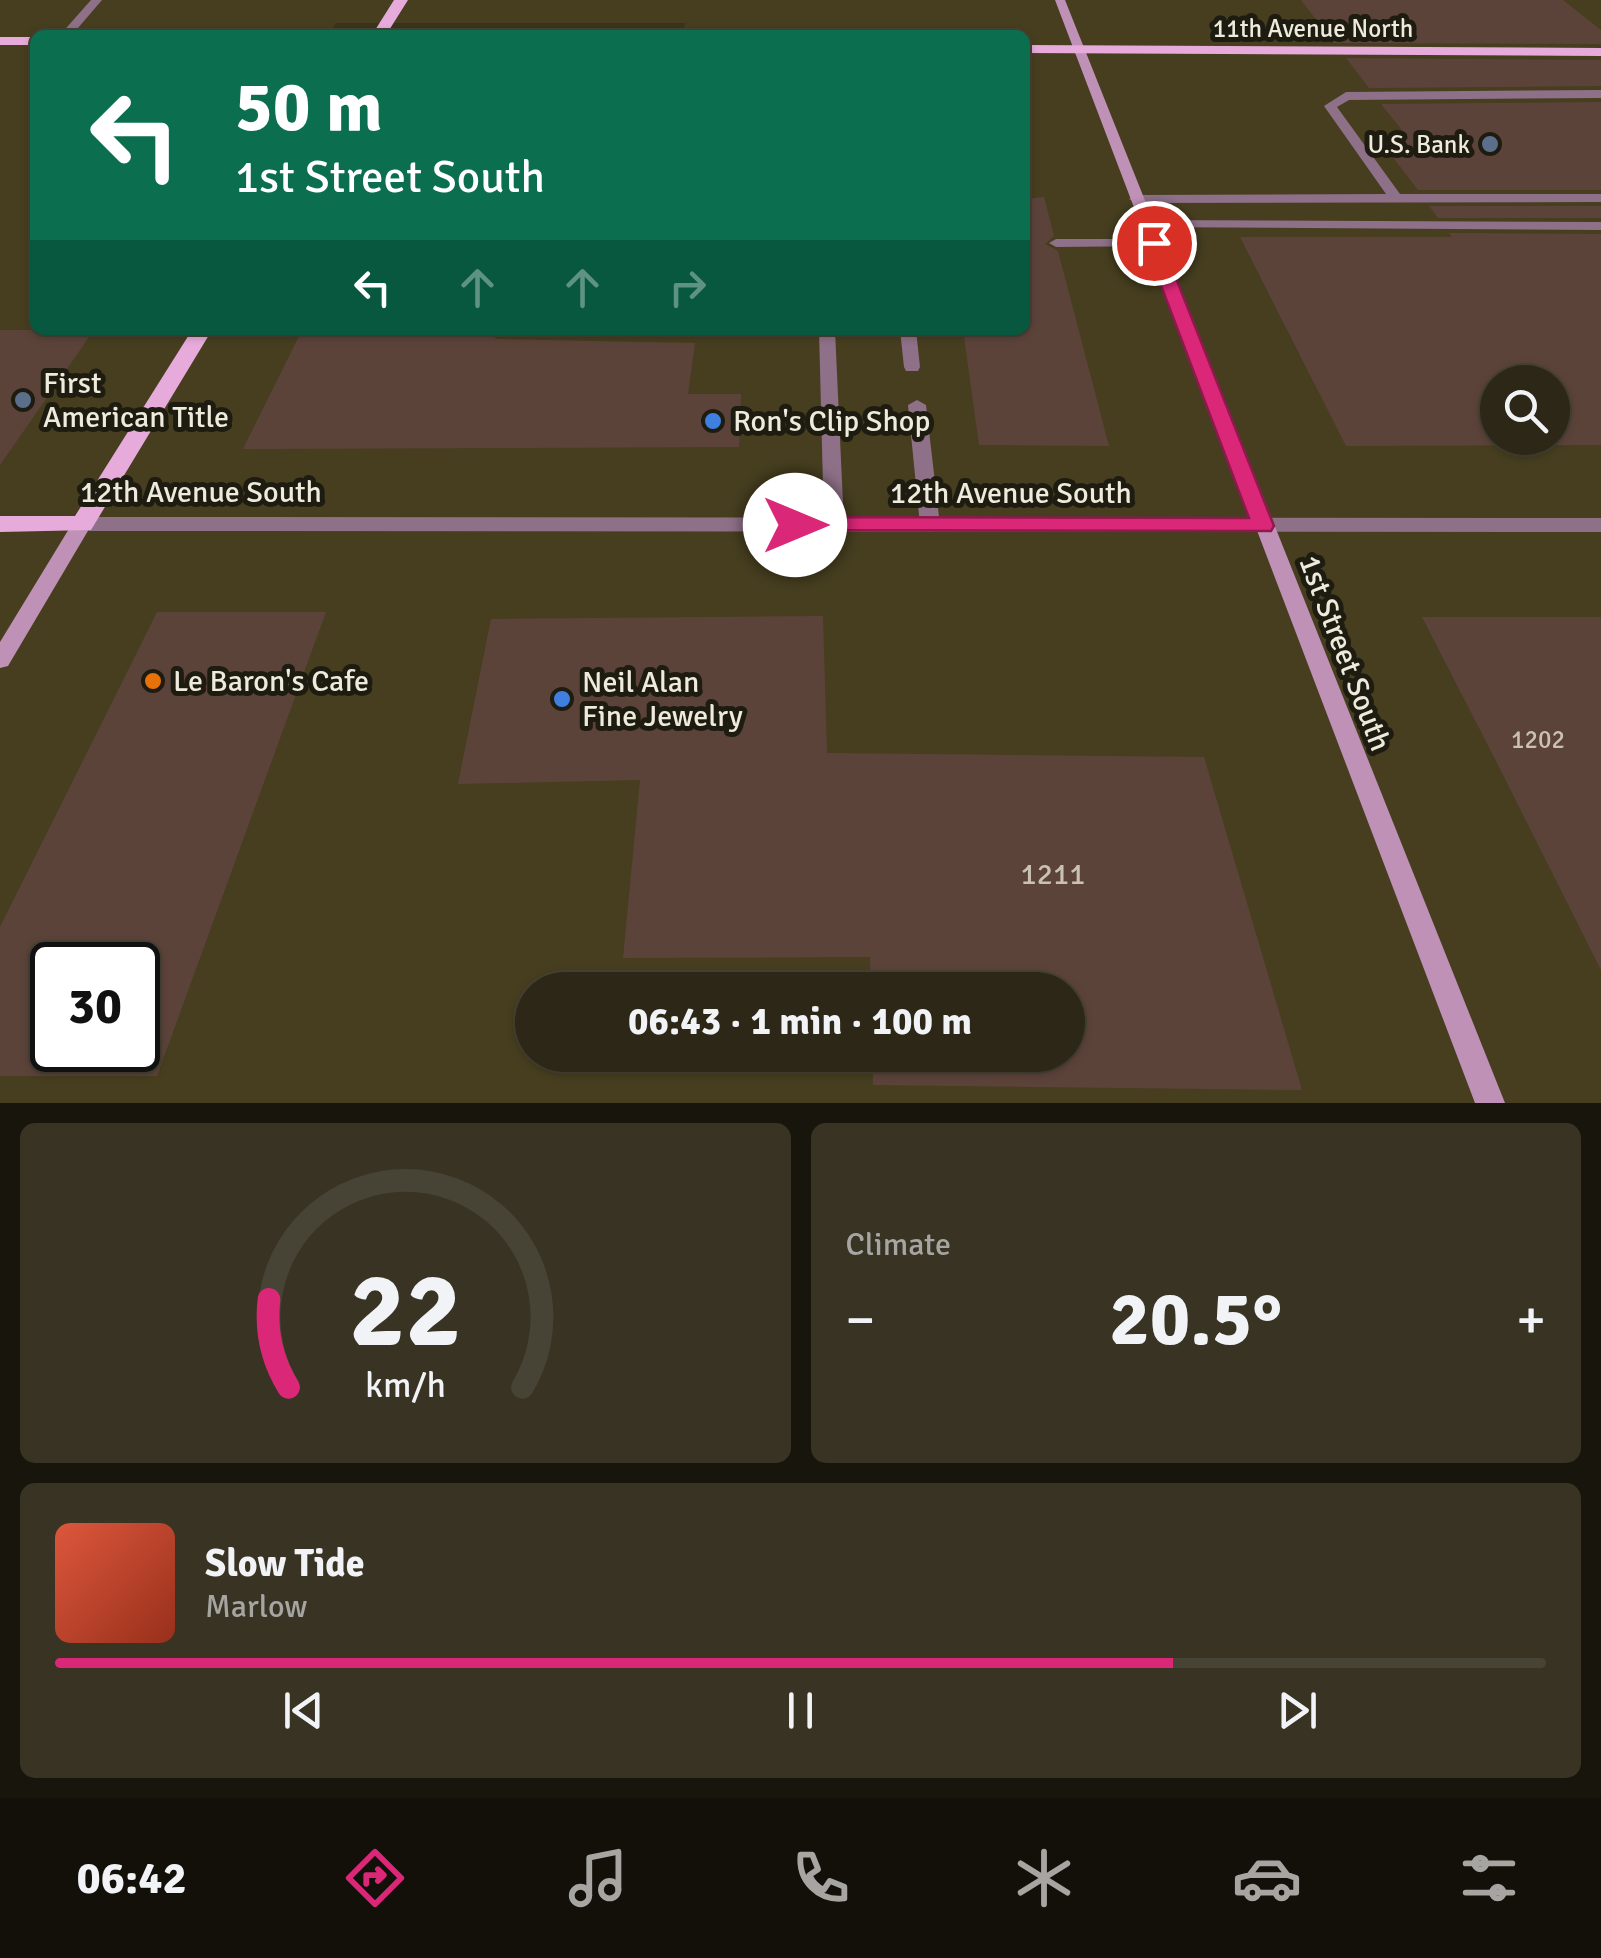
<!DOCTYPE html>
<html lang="en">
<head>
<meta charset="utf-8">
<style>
  :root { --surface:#2c2716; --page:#383323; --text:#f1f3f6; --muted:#a6a5a1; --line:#484435; --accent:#db2777 }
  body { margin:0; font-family:Signika,sans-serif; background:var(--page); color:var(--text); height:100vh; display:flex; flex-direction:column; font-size:38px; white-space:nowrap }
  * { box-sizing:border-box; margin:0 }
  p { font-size:32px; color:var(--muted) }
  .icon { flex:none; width:55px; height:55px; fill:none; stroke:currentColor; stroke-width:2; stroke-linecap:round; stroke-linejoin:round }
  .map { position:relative; height:1103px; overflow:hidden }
  .panel { display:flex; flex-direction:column; gap:20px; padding:20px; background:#18150c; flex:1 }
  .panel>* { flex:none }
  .guide { position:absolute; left:30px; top:30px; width:1000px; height:305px; border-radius:15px; box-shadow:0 2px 8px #0004,0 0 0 2px var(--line); background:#0b6e4f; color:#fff; overflow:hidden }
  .buttons { position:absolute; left:1480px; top:365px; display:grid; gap:20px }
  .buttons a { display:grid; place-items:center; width:90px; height:90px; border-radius:50%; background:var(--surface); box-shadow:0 2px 8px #0004,0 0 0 2px var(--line); font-size:50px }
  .speed { position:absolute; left:30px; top:942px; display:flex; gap:20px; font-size:50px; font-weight:700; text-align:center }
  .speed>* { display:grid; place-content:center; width:130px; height:130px; border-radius:50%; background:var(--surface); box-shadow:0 2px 8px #0004,0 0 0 2px var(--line); line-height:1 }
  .speed .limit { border:5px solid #111; border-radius:15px; background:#fff; color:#111 }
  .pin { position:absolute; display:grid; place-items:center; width:85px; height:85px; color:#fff; margin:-42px; border:5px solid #fff; border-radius:50%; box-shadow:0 2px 10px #0007 }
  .me { position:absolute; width:110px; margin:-55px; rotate:90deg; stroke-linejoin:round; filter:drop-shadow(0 0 8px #0008) }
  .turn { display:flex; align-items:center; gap:35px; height:210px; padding:0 40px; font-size:45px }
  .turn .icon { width:130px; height:130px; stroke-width:2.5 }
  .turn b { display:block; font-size:70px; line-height:85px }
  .lanes { display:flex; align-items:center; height:95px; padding:0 40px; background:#0003; justify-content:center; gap:50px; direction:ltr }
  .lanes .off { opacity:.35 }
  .big { font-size:75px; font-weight:700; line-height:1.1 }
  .panel .widget { flex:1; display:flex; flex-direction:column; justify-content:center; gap:15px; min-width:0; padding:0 35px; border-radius:15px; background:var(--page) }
  .panel .dial { align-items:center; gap:0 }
  .dial svg { height:260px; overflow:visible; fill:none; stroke:var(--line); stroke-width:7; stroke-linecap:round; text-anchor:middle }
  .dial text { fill:var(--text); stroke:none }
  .song { display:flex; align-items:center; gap:30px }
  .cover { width:120px; height:120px; border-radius:15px; background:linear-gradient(135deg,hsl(10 70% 55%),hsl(10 70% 35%)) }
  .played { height:10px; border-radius:5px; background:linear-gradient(90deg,var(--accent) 75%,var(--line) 75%) }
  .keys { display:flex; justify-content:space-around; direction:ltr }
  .heat { display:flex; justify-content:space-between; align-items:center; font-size:55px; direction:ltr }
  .panel .tiles { flex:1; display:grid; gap:20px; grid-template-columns:1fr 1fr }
  .widget:last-child { grid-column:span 2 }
  .trip { position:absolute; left:515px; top:972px; width:570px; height:100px; border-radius:50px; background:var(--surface); box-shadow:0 2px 8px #0004,0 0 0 2px var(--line); font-weight:700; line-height:100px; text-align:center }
  .dock { display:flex; height:160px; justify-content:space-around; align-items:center; background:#121009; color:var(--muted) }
  .dock .icon { width:70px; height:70px }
  .dock .current { color:var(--accent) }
  .dock b { font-size:45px; color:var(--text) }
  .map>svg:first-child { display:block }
  .built { fill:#463e1f; fill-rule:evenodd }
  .building { fill:#5c433a; fill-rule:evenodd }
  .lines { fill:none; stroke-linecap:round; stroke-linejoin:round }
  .lane { fill:#8e7088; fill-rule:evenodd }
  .street { fill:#8e7088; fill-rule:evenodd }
  .secondary { fill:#c091b7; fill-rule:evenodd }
  .primary { fill:#e7abdb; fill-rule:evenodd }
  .route { fill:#db2777; stroke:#8e194d; stroke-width:2.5 }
  .service-dot { fill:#5c6f8a; stroke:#1e1c11; stroke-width:4 }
  .shop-dot { fill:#3f7fe0; stroke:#1e1c11; stroke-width:4 }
  .food-dot { fill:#e8710a; stroke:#1e1c11; stroke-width:4 }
  .labels { text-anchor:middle; stroke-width:10; stroke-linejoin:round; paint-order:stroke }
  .far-street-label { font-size:25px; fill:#eeebdc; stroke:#1e1c11 }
  .far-poi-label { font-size:25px; fill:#eeebdc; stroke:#1e1c11; text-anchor:end }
  .number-label { font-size:25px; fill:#cac1b4 }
  .poi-label { font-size:30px; fill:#eeebdc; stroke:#1e1c11; text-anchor:start }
  .street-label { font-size:30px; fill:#eeebdc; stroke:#1e1c11 }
  .near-number-label { font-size:30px; fill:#cac1b4 }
</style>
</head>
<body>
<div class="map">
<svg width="1601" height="1103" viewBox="0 0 1601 1103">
  <rect width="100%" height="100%" fill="#3a341d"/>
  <path class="built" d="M0,0H1601V1103H0ZM336,23H685L683,35H1025V330H35V35H328ZM1498,382H1552V438H1498ZM52,965H138V1050H52ZM532,990H1068V1055H532Z"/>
  <path class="building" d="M1301,0H1563L1601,30V44L1334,43Z
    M1346,58L1601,60V86L1369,88Z
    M1601,102V190H1418L1379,139H1409L1381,104Z
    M1044,197L1054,236L1045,244L1058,251L1109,446L979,445L963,330H1025V199Z
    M1429,206H1601V218H1438Z
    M1449,233L1601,234V445L1346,446L1240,237H1452ZM1498,382H1552V438H1498Z
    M0,330H94L0,465Z
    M302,330H498L495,339L695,343L688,394H741L739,447L243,449Z
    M157,612H326L157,1076H0V927ZM52,965H138V1050H52Z
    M823,616L827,753L1204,757L1302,1090L873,1085V1055H1068V990H871L870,957L623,958L640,780L458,784L491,619Z
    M1422,617H1601V970L1498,765Z"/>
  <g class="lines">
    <path class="lane" d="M91,0H102L72,35H60Z
      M1601,90V98L1349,100L1337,107L1400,194H1601V202L1136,203L1129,199L1136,195L1386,194L1324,106L1346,92Z
      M1146,220L1601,222V230L1141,227V221Z
      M1154,239L1159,240V246L1056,247L1049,243L1056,239Z
      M819,330H835L844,525L834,532L824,525Z
      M900,330H916L920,367L918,371H906L904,367Z
      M917,400L926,405L940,525L930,532L920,525L908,405Z"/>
    <path class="street" d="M82,517L1601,518V532L82,531L72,524Z"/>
    <path class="secondary" d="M1055,0H1065L1505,1103H1475Z
      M82,517L92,524L8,666L0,668V642L75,519Z"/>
    <path class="primary" d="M394,0H408L386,35H372Z
      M0,37H35V45H0Z
      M1025,45L1601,48V56L1025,53Z
      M192,330H212L91,530L0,532V516H75Z"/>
  </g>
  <path class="route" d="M1148,239L1162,243L1274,526L1271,531L787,530L784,525L795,517L1249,518L1145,243Z"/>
  <g class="service-dot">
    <circle cx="1490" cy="144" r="10"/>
    <circle cx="23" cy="400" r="10"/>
  </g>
  <g class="shop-dot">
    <circle cx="713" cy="421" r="10"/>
    <circle cx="562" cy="699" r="10"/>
  </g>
  <circle class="food-dot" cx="153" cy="681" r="10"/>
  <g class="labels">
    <g class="far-street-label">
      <text x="1313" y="37">11th Avenue North</text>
    </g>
    <g class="far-poi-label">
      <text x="1470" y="153">U.S. Bank</text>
    </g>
    <g class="number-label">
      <text x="1538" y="748">1202</text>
    </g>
    <g class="poi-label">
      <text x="43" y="393">First<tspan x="43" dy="34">American Title</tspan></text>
      <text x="733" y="431">Ron's Clip Shop</text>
      <text x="173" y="691">Le Baron's Cafe</text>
      <text x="582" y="692">Neil Alan<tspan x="582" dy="34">Fine Jewelry</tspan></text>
    </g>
    <g class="street-label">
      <text x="201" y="502">12th Avenue South</text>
      <text x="1011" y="503">12th Avenue South</text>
      <text transform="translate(1345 653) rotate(69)" y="10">1st Street South</text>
    </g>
    <g class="near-number-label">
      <text x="1053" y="884">1211</text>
    </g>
  </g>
</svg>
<div class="buttons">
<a><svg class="icon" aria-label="search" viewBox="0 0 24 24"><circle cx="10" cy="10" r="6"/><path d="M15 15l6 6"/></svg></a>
</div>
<div class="speed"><div class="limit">30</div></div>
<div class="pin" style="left:1154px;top:243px;background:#d93025"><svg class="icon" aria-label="arrive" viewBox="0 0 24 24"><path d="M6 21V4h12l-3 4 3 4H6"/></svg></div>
<svg class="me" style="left:795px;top:525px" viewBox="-20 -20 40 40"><circle r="19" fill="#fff"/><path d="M0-13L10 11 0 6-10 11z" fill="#db2777"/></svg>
<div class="trip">06:43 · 1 min · 100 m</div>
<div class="guide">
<div class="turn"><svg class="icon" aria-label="left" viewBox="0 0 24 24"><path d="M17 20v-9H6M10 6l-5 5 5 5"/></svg><div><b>50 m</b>1st Street South</div></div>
<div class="lanes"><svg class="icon" aria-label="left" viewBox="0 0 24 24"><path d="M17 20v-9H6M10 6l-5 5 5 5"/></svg><svg class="icon off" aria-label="ahead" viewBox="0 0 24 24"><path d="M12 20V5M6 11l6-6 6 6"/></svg><svg class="icon off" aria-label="ahead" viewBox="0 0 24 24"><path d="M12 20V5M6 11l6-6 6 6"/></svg><svg class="icon off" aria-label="right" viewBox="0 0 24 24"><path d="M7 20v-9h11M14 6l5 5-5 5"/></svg></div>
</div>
</div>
<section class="panel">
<div class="tiles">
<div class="widget dial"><svg viewBox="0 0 100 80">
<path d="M14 69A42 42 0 1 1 86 69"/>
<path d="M14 69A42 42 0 0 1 8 42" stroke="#db2777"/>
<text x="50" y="56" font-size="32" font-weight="700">22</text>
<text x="50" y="72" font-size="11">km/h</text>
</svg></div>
<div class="widget"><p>Climate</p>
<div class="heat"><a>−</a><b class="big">20.5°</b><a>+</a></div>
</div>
<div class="widget">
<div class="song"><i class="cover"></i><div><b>Slow Tide</b><p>Marlow</p></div></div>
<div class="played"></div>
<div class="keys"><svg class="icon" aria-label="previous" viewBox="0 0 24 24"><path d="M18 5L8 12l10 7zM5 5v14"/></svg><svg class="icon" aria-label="pause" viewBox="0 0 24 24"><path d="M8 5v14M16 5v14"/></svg><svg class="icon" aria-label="next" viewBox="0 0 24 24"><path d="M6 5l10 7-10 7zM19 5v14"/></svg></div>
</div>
</div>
</section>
<nav class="dock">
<b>06:42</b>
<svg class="icon current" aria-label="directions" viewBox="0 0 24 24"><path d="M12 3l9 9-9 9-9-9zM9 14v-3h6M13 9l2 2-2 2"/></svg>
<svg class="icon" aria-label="music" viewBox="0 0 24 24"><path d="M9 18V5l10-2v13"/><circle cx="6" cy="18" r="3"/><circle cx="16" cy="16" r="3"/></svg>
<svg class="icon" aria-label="phone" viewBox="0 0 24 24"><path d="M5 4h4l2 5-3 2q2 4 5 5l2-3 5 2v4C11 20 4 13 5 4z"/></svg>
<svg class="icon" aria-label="climate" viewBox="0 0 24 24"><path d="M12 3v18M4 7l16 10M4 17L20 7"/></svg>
<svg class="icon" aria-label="car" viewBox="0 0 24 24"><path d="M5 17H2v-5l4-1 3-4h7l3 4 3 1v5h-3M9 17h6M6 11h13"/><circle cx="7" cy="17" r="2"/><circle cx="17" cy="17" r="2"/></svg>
<svg class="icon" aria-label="filters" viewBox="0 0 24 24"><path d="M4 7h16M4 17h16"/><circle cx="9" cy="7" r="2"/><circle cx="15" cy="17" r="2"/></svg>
</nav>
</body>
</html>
